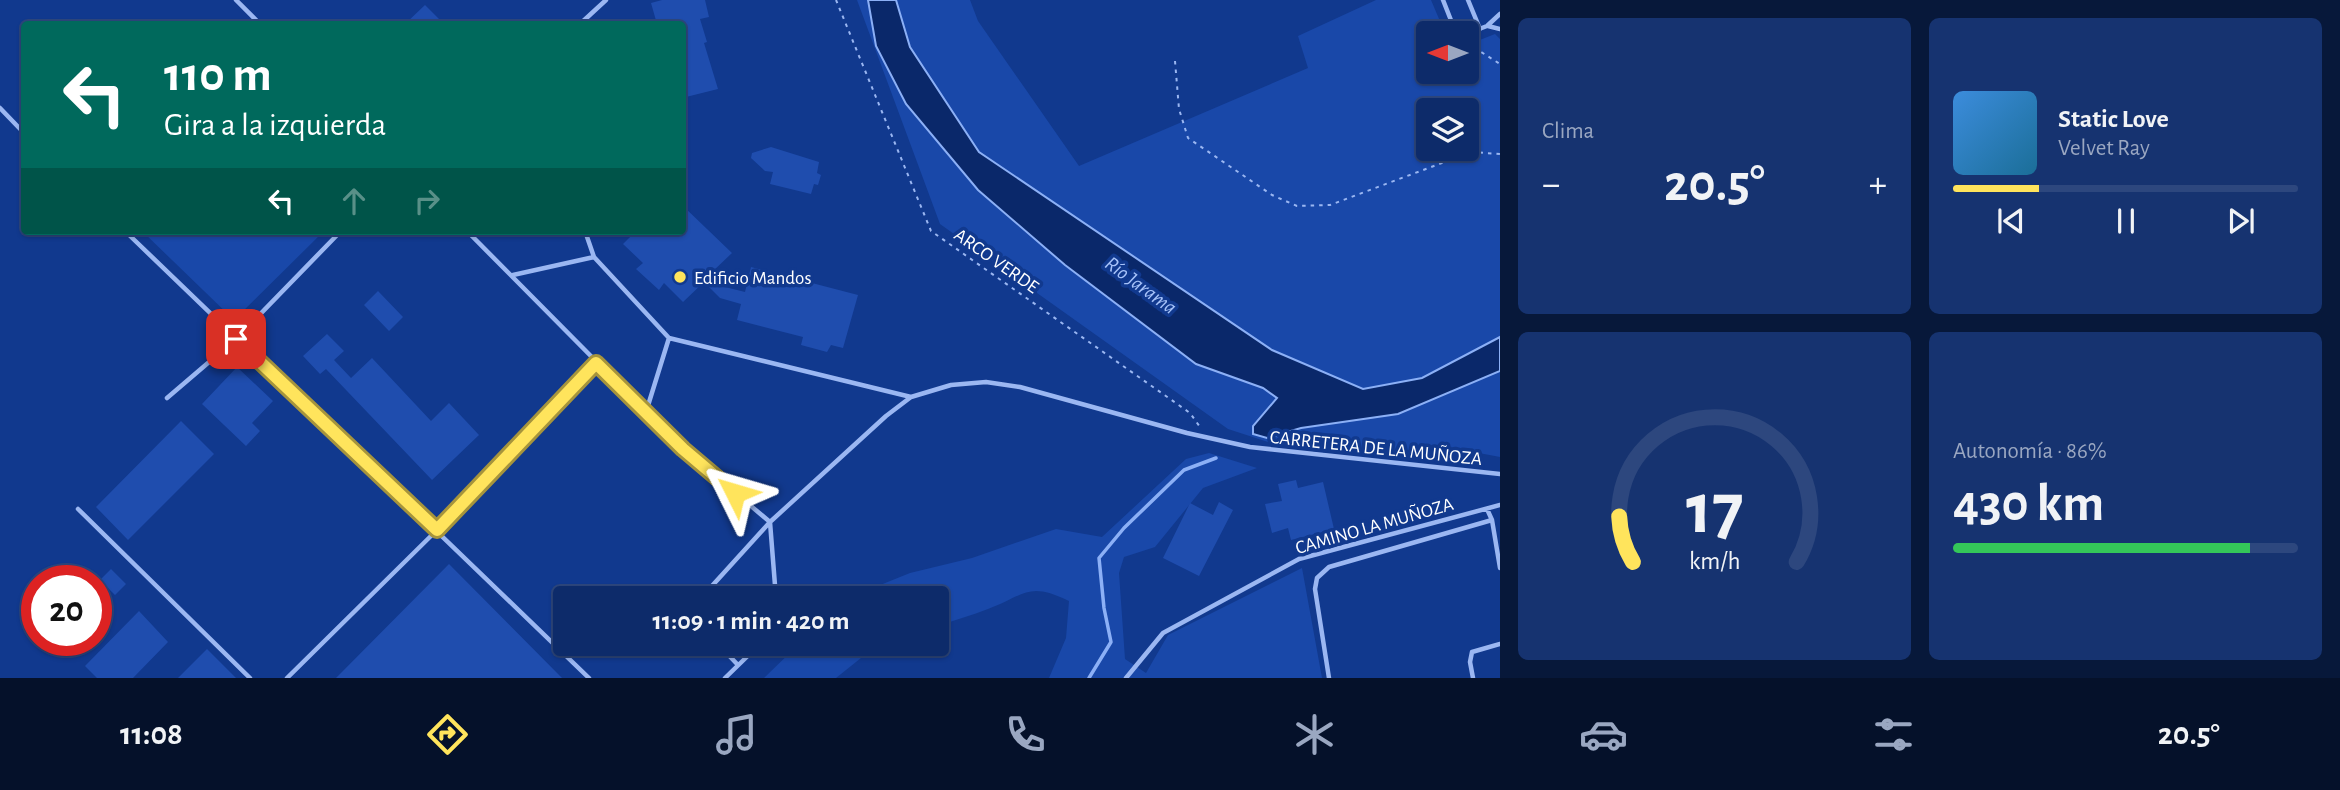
<!DOCTYPE html>
<html lang="es">
<head>
<meta charset="utf-8">
<style>
  :root { --surface:#0d2b6a; --page:#163370; --text:#f1f3f6; --muted:#9aa7c1; --line:#2d477e; --accent:#ffe45c }
  body { margin:0; font-family:"Alegreya Sans",sans-serif; background:var(--page); color:var(--text); height:100vh; display:flex; flex-direction:column; font-size:26px; white-space:nowrap }
  * { box-sizing:border-box; margin:0 }
  p { font-size:23px; color:var(--muted) }
  .icon { flex:none; width:38px; height:38px; fill:none; stroke:currentColor; stroke-width:2; stroke-linecap:round; stroke-linejoin:round }
  .map { position:relative; flex:1; overflow:hidden }
  .drawer { display:flex; flex-direction:column; gap:18px; padding:18px; background:#07183a; width:840px }
  .drawer>* { flex:none }
  .banner { position:absolute; left:21px; top:21px; width:665px; height:214px; border-radius:7px; box-shadow:0 2px 5px #0004,0 0 0 2px var(--line); background:#00695c; color:#fff; overflow:hidden }
  .needle { width:46px; rotate:270deg }
  .buttons { position:absolute; left:1416px; top:21px; display:grid; gap:14px }
  .buttons a { display:grid; place-items:center; width:63px; height:63px; border-radius:7px; background:var(--surface); box-shadow:0 2px 5px #0004,0 0 0 2px var(--line); font-size:35px }
  .speed { position:absolute; left:21px; top:565px; display:flex; gap:14px; font-size:35px; font-weight:700; text-align:center }
  .speed>* { display:grid; place-content:center; width:91px; height:91px; border-radius:50%; background:var(--surface); box-shadow:0 2px 5px #0004,0 0 0 2px var(--line); line-height:1 }
  .speed .limit { border:10px solid #d22; background:#fff; color:#111 }
  .pin { position:absolute; display:grid; place-items:center; width:60px; height:60px; color:#fff; margin:-30px; border-radius:14px; box-shadow:0 4px 10px #0006 }
  .me { position:absolute; width:77px; margin:-38px; rotate:310deg; stroke-linejoin:round; filter:drop-shadow(0 0 5px #0008) }
  .turn { display:flex; align-items:center; gap:24px; height:147px; padding:0 28px; font-size:32px }
  .turn .icon { width:91px; height:91px; stroke-width:2.5 }
  .turn b { display:block; font-size:49px; line-height:60px }
  .lanes { display:flex; align-items:center; height:66px; padding:0 28px; background:#0003; justify-content:center; gap:35px; direction:ltr }
  .lanes .off { opacity:.35 }
  .big { font-size:52px; font-weight:600; line-height:1.1 }
  .drawer .card { flex:1; display:flex; flex-direction:column; justify-content:center; gap:10px; min-width:0; padding:0 24px; border-radius:10px; background:var(--page) }
  .drawer .dial { align-items:center; gap:0 }
  .dial svg { height:182px; overflow:visible; fill:none; stroke:var(--line); stroke-width:7; stroke-linecap:round; text-anchor:middle }
  .dial text { fill:var(--text); stroke:none }
  .song { display:flex; align-items:center; gap:21px }
  .cover { width:84px; height:84px; border-radius:10px; background:linear-gradient(135deg,hsl(210 70% 55%),hsl(200 70% 35%)) }
  .played { height:7px; border-radius:4px; background:linear-gradient(90deg,var(--accent) 25%,var(--line) 25%) }
  .keys { display:flex; justify-content:space-around; direction:ltr }
  .heat { display:flex; justify-content:space-between; align-items:center; font-size:38px; direction:ltr }
  .charge { height:10px; border-radius:5px; background:linear-gradient(90deg,#34c759 86%,var(--line) 0) }
  .drawer .tiles { flex:1; display:grid; gap:18px; grid-template-columns:repeat(2,1fr) }
  .trip { position:absolute; left:553px; top:586px; width:396px; height:70px; border-radius:7px; background:var(--surface); box-shadow:0 2px 5px #0004,0 0 0 2px var(--line); font-weight:600; line-height:70px; text-align:center }
  .tab-bar { display:flex; height:112px; justify-content:space-around; align-items:center; background:#05112a; color:var(--muted) }
  .tab-bar .icon { width:49px; height:49px }
  .tab-bar .current { color:var(--accent) }
  .tab-bar b { font-size:32px; color:var(--text) }
  main { display:flex; flex:1; min-height:0 }
  .map>svg:first-child { display:block }
  .green { fill:#1948a9; fill-rule:evenodd }
  .water { fill:#0a286a; stroke:#8cb0f6; stroke-width:2 }
  .lines { fill:none; stroke-linecap:round; stroke-linejoin:round }
  .stream { stroke:#8cb0f6; stroke-width:3.5 }
  .building { fill:#1f4dae }
  .path { stroke:#9bb7f2; stroke-width:2; stroke-dasharray:3.5 5; stroke-linecap:butt }
  .lane { stroke:#9bb7f2; stroke-width:4.5 }
  .route-casing { stroke:#a6943c; stroke-width:18 }
  .route { stroke:#ffe45c; stroke-width:12 }
  .poi-dot { fill:#ffe45c; stroke:#11398e; stroke-width:2.5 }
  .labels { text-anchor:middle; stroke-width:7; stroke-linejoin:round; paint-order:stroke }
  .street-label { font-size:19px; fill:#fff; stroke:#11398e }
  .poi-label { font-size:19px; fill:#fff; stroke:#11398e; text-anchor:start }
  .water-label { font-size:21px; font-style:italic; fill:#a6c2f9; stroke:#11398e }
</style>
</head>
<body>
<main>
<div class="map">
<svg width="1500" height="678" viewBox="0 0 1500 678">
  <rect width="100%" height="100%" fill="#11398e"/>
  <path class="green" d="M857,0H970L978,21L1079,166L1308,68L1298,36L1376,0H1431L1445,33H1428V72H1466L1467,45L1495,34L1500,39V457L1463,450H1324L1268,442L1228,429L940,224ZM1428,110H1466V149H1428Z
    M142,231H324L234,320Z
    M1209,453L1257,468L1203,488L1155,547L1124,557L1119,573L1125,659L1146,673L1168,635L1302,568L1322,678H1049L1066,638L1069,601C1028,581 1025,595 988,609C971,616 953,620 936,627V598H848L910,573L972,558L1056,529L1102,537L1186,459Z
    M799,644H891L866,654L836,678H764Z"/>
  <path class="water" d="M868,0H896L910,47L979,152L1272,350L1363,389L1422,378L1500,337V371L1398,414L1301,428L1267,438L1253,434V426L1277,398L1263,388L1196,364L1065,265L978,190L906,104L876,46Z"/>
  <g class="lines">
    <path class="stream" d="M1089,678L1111,642L1104,608L1099,558L1124,528L1184,470L1216,458"/>
  </g>
  <path class="building" d="M662,0H705L709,17L700,19L707,42L704,43L718,89L682,98V24H657L651,3Z
    M425,5L444,24H405Z
    M771,147L819,162L817,173L821,175L818,185L814,184L811,194L770,184L773,172L765,171L751,158L752,153Z
    M682,205L732,253L711,273L725,287L745,292L751,267L858,295L843,348L831,345L827,352L801,345L803,337L737,320L741,304L720,298L704,282L683,302L664,283L659,290L636,269L643,263L623,244L636,231H682Z
    M378,291L403,317L389,331L364,305Z
    M327,334L344,351L334,360L351,378L372,358L431,421L449,403L479,435L432,480L326,369L320,374L303,356Z
    M237,367L273,401L252,423L260,431L246,446L202,404Z
    M181,421L214,454L128,540L96,507Z
    M1296,480L1298,488L1323,482L1334,529L1291,540L1288,528L1272,533L1265,504L1282,501L1278,484Z
    M1219,502L1233,510L1199,576L1163,558L1190,503L1213,515Z
    M449,564L562,678H336Z
    M111,569L126,584L115,595L108,588L96,600V574L101,579Z
    M139,611L168,642L133,678H97L85,666Z
    M207,649L236,678H178Z"/>
  <g class="lines">
    <path class="path" d="M836,0L931,231L1190,413L1200,427
      M1467,43L1500,64
      M1175,61L1179,109L1188,138L1272,195L1297,206L1330,205L1471,152L1500,154"/>
    <path class="lane" d="M236,0L260,24
      M1443,0L1456,33
      M1468,0L1480,29
      M580,24L606,0
      M1488,26L1500,29
      M1466,34L1487,26L1500,14
      M0,108L24,133
      M125,231L589,678
      M467,231L683,449L770,522L776,598
      M585,231L594,257L669,338L911,397
      M513,275L594,257
      M167,398L236,339L341,231
      M646,412L669,338
      M78,509L250,678
      M1487,509L1492,520L1500,568
      M701,598L770,522L886,416L911,397L951,385L986,382L1020,387L1187,433L1250,447L1500,474
      M718,644L738,665
      M287,678L437,530L596,363
      M725,678L760,644
      M1126,678L1163,633L1299,559L1500,505
      M1329,678L1315,589L1317,578L1329,567L1492,520
      M1473,678L1470,662L1472,652L1500,644"/>
  </g>
  <g class="lines">
    <g class="route-casing">
      <path id="route" d="M236,339L437,530L596,363L683,449L735,493"/>
    </g>
    <use href="#route" class="route"/>
  </g>
  <circle class="poi-dot" cx="680" cy="277" r="7"/>
  <g class="labels">
    <g class="street-label">
      <text transform="translate(997 260) rotate(35)" y="7">ARCO VERDE</text>
      <text transform="translate(1376 447) rotate(6)" y="7">CARRETERA DE LA MUÑOZA</text>
      <text transform="translate(1374 525) rotate(-16)" y="7">CAMINO LA MUÑOZA</text>
    </g>
    <g class="poi-label">
      <text x="694" y="284">Edificio Mandos</text>
    </g>
    <g class="water-label">
      <text transform="translate(1141 285) rotate(36)" y="7">Río Jarama</text>
    </g>
  </g>
</svg>
<div class="buttons">
<a><svg class="needle" viewBox="-14 -14 28 28"><path d="M0-13l5 13h-10z" fill="#e53935"/><path d="M0 13l5-13h-10z" fill="#9aa7c1"/></svg></a>
<a><svg class="icon" aria-label="layers" viewBox="0 0 24 24"><path d="M12 4l9 5-9 5-9-5zM3 14l9 5 9-5"/></svg></a>
</div>
<div class="speed"><div class="limit">20</div></div>
<div class="pin" style="left:236px;top:339px;background:#d93025"><svg class="icon" aria-label="arrive" viewBox="0 0 24 24"><path d="M6 21V4h12l-3 4 3 4H6"/></svg></div>
<svg class="me" style="left:735px;top:493px" viewBox="-20 -20 40 40"><path d="M0-17L14 15 0 8-14 15z" fill="#ffe45c" stroke="#fff" stroke-width="4"/></svg>
<div class="trip">11:09 · 1 min · 420 m</div>
<div class="banner">
<div class="turn"><svg class="icon" aria-label="left" viewBox="0 0 24 24"><path d="M17 20v-9H6M10 6l-5 5 5 5"/></svg><div><b>110 m</b>Gira a la izquierda</div></div>
<div class="lanes"><svg class="icon" aria-label="left" viewBox="0 0 24 24"><path d="M17 20v-9H6M10 6l-5 5 5 5"/></svg><svg class="icon off" aria-label="ahead" viewBox="0 0 24 24"><path d="M12 20V5M6 11l6-6 6 6"/></svg><svg class="icon off" aria-label="right" viewBox="0 0 24 24"><path d="M7 20v-9h11M14 6l5 5-5 5"/></svg></div>
</div>
</div>
<section class="drawer">
<div class="tiles">
<div class="card"><p>Clima</p>
<div class="heat"><a>−</a><b class="big">20.5°</b><a>+</a></div>
</div>
<div class="card">
<div class="song"><i class="cover"></i><div><b>Static Love</b><p>Velvet Ray</p></div></div>
<div class="played"></div>
<div class="keys"><svg class="icon" aria-label="previous" viewBox="0 0 24 24"><path d="M18 5L8 12l10 7zM5 5v14"/></svg><svg class="icon" aria-label="pause" viewBox="0 0 24 24"><path d="M8 5v14M16 5v14"/></svg><svg class="icon" aria-label="next" viewBox="0 0 24 24"><path d="M6 5l10 7-10 7zM19 5v14"/></svg></div>
</div>
<div class="card dial"><svg viewBox="0 0 100 80">
<path d="M14 69A42 42 0 1 1 86 69"/>
<path d="M14 69A42 42 0 0 1 8 49" stroke="#ffe45c"/>
<text x="50" y="56" font-size="32" font-weight="700">17</text>
<text x="50" y="72" font-size="11">km/h</text>
</svg></div>
<div class="card"><p>Autonomía · 86%</p><b class="big">430 km</b><div class="charge"></div></div>
</div>
</section>
</main>
<nav class="tab-bar">
<b>11:08</b>
<svg class="icon current" aria-label="directions" viewBox="0 0 24 24"><path d="M12 3l9 9-9 9-9-9zM9 14v-3h6M13 9l2 2-2 2"/></svg>
<svg class="icon" aria-label="music" viewBox="0 0 24 24"><path d="M9 18V5l10-2v13"/><circle cx="6" cy="18" r="3"/><circle cx="16" cy="16" r="3"/></svg>
<svg class="icon" aria-label="phone" viewBox="0 0 24 24"><path d="M5 4h4l2 5-3 2q2 4 5 5l2-3 5 2v4C11 20 4 13 5 4z"/></svg>
<svg class="icon" aria-label="climate" viewBox="0 0 24 24"><path d="M12 3v18M4 7l16 10M4 17L20 7"/></svg>
<svg class="icon" aria-label="car" viewBox="0 0 24 24"><path d="M5 17H2v-5l4-1 3-4h7l3 4 3 1v5h-3M9 17h6M6 11h13"/><circle cx="7" cy="17" r="2"/><circle cx="17" cy="17" r="2"/></svg>
<svg class="icon" aria-label="filters" viewBox="0 0 24 24"><path d="M4 7h16M4 17h16"/><circle cx="9" cy="7" r="2"/><circle cx="15" cy="17" r="2"/></svg>
<b>20.5°</b>
</nav>
</body>
</html>
